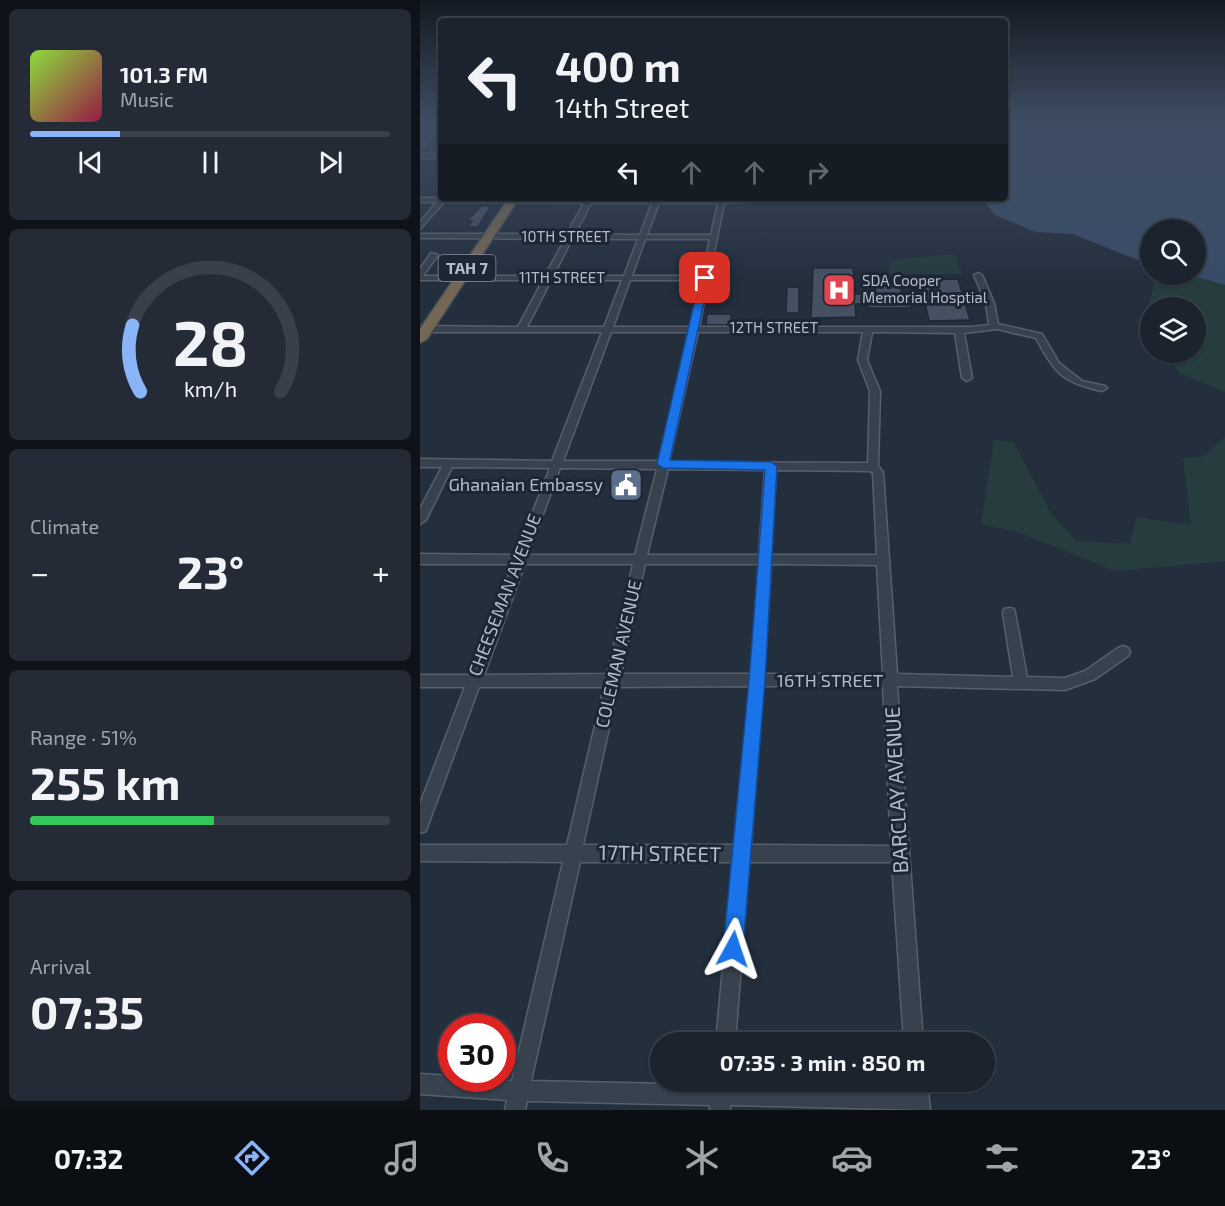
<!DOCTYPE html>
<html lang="en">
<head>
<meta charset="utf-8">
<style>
  :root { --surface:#1b232e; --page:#242b36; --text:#f1f3f6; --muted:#a0a4aa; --line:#39404a; --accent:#8ab4f8 }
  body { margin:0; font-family:"Exo 2",sans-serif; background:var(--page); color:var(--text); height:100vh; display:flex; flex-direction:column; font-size:22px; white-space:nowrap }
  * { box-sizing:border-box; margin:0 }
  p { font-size:20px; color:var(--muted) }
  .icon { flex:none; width:33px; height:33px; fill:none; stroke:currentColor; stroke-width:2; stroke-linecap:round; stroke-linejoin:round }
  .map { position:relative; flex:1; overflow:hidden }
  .details { display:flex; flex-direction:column; gap:9px; padding:9px; background:#0f1319; width:420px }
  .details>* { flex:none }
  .top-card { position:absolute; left:18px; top:18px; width:570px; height:183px; border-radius:6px; box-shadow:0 2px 4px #0004,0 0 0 2px var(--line); background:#1b232e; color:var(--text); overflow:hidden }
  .fabs { position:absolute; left:720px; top:219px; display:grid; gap:12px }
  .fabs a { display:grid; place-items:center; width:66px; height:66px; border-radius:50%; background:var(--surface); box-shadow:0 2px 4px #0004,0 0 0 2px var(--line); font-size:30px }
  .speed { position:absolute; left:18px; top:1014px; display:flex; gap:12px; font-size:30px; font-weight:700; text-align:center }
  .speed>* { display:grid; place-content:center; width:78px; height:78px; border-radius:50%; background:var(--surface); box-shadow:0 2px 4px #0004,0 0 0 2px var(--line); line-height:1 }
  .speed .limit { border:9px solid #d22; background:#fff; color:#111 }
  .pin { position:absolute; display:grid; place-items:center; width:51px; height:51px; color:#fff; margin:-26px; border-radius:12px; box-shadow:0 3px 9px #0006 }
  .me { position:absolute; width:66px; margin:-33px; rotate:5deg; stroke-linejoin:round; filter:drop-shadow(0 0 4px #0008) }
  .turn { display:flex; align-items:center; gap:21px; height:126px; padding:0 18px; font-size:27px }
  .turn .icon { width:78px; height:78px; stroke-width:2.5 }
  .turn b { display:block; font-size:42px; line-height:51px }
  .lanes { display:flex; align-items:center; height:57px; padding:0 18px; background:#0003; justify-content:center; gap:30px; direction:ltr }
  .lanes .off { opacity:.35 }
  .big { font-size:45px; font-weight:700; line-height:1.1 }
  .details .tile { flex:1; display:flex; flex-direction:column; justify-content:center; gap:9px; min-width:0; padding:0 21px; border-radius:9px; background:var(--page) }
  .details .dial { align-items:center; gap:0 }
  .dial svg { height:156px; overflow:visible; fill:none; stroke:var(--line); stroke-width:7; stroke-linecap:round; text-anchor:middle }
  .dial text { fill:var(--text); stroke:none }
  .song { display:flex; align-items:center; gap:18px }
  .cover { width:72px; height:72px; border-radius:9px; background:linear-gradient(135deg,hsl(90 70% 55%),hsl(340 70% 35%)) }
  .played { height:6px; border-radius:3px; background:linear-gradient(90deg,var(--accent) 25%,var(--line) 25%) }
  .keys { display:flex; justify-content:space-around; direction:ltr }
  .heat { display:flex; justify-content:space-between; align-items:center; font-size:33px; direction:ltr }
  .charge { height:9px; border-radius:4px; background:linear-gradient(90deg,#34c759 51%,var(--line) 0) }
  .trip { position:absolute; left:230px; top:1032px; width:345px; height:60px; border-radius:30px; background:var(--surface); box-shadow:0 2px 4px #0004,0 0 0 2px var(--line); font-weight:700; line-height:60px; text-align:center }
  .tab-bar { display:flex; height:96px; justify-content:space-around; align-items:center; background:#0b0e12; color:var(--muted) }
  .tab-bar .icon { width:42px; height:42px }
  .tab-bar .on { color:var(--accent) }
  .tab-bar b { font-size:27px; color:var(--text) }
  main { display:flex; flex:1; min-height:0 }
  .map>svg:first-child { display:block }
  .green { fill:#263c3f }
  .water { fill:#394c67 }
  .building { fill:#455162; stroke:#1f2835; stroke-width:1.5 }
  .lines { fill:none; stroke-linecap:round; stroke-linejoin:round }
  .minor-casing { stroke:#565f6c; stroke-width:3 }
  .highway-casing { stroke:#434c59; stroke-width:3 }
  .minor { fill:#38414e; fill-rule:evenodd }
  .highway { fill:#746855; fill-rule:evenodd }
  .route { fill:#1a73e8; stroke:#114b97; stroke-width:1.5 }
  .labels { text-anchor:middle; stroke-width:6; stroke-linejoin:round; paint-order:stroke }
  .far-street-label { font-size:15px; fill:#b4bcc9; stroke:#1d2633 }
  .far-poi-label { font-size:15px; fill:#b4bcc9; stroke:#1d2633; text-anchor:start }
  .shield { fill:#1d2633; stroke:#878f9c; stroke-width:1.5 }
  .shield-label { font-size:16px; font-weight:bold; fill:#b4bcc9 }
  .poi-label { font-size:18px; fill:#b4bcc9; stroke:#1d2633; text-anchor:end }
  .street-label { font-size:18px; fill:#b4bcc9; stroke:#1d2633 }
  .near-street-label { font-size:21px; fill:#b4bcc9; stroke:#1d2633 }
</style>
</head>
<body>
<main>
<section class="details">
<div class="tile">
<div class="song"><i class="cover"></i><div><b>101.3 FM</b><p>Music</p></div></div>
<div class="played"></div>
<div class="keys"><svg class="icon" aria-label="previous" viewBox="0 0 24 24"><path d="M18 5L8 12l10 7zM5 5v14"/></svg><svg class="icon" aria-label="pause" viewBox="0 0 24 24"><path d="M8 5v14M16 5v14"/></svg><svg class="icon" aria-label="next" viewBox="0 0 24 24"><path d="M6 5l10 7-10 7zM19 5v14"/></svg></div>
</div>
<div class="tile dial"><svg viewBox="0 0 100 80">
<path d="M14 69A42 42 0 1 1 86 69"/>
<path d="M14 69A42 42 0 0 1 10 35" stroke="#8ab4f8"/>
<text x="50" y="56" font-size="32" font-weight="700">28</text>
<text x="50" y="72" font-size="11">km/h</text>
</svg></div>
<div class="tile"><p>Climate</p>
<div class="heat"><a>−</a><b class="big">23°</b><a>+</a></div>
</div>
<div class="tile"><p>Range · 51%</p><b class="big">255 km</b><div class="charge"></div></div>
<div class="tile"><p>Arrival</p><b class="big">07:35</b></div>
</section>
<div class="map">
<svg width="805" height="1110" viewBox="0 0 805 1110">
  <rect width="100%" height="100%" fill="#242f3e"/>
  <path class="green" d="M534,254L543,274H469V260Z
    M723,263L730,265V274L770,275L805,285V392L760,373L746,353L776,352V308H730V331L724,322L734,286Z
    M805,437V561L696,571L600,533L561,524L574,440L594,442L631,514L657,541L710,544L716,517L771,525L763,458L784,457Z"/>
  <path class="water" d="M585,122H805V285L770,275L776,274V230H730V265L653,234L616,232L575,215L562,198H585Z"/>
  <path class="building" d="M61,206H71L58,227H48L52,221H47Z
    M393,268H433L436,294H456L455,285L480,284L482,294H488L491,308H449L448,304H435L436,317L391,318Z
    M538,279L550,320L509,321L500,280Z
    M367,287H379V313H366Z
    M287,314H311V325H286Z"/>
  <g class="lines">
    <g class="minor-casing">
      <path id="minor" d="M21,129V133L11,134L8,142L0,148V143L3,140L5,134L0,135V131Z
        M0,154H21V158H0Z
        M0,198H368L365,200L304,203L279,327H551L569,325L566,303L554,275L558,273L562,275L574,303L578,324L622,334L639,363L662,381L685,386L687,388L682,391C641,382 635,373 616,338L577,329L544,333L552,378L547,381L542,378L535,333L452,332L447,360L460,391L458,466L463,472L477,674L593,677L583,613L584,609L589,608L594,609L595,613L607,677L645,678L665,671L698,648L703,646L708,648L710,652L708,656L675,679L645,690L477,686L503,1042H484L472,862H329L315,1042H296L313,862H160L111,1081L292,1085V1082H312V1085L488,1089L487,1082H507L510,1110L310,1105V1110H290V1105L107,1101L105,1110H85L87,1100L0,1094V1074L32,1076V1078L92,1081L143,862L0,861V845H147L184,687H59L8,825L6,831L0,833V804L45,687H0V675H50L93,564H0V554L96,555L130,468L32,467L6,520L0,524V509L22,467H0V459L132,461L182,332H0V326L98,327L123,280H0V269L11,253L18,255L3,276H125L145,239L0,238V234H147L164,203L24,202L0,229V222L17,202H0ZM171,203H232L220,235L155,234ZM239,203H298L291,235H227ZM152,239H218L204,276H133ZM225,239H290L282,276H212ZM131,280H202L184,327H107ZM210,280H281L271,327H193ZM191,332H270L239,461H143ZM278,332H443L438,360L450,391L448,463L249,462ZM140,468L237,469L215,555H108ZM248,469L345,470L339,555H227ZM356,470L450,471L453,473L457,555H351ZM105,564H213L187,674L64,675ZM225,564H339L331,674H201ZM351,564L457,565L463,674H344ZM330,686L314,845H163L198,687ZM343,686H463L471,846L331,845Z"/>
    </g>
    <g class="highway-casing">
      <path id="highway" d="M89,198H99L7,339L0,343V329Z"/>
    </g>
    <use href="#minor" class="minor"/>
    <use href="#highway" class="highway"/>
  </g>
  <linearGradient id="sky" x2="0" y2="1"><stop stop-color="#141a22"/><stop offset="0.44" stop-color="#3f4d63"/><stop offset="1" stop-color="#3f4d63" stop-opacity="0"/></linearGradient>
  <rect width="805" height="278" fill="url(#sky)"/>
  <path class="route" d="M285,275L289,278L250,460L351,462L357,466L345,681L323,949L320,956L313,959L306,956L303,949L329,681L345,470L243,468L237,464L280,278Z"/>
  <defs>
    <g id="hospital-square" transform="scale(1.725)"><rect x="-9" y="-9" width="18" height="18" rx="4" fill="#e0444e" stroke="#1d2633"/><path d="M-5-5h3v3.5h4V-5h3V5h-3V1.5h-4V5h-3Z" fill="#fff"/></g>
    <g id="civic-square" transform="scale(1.725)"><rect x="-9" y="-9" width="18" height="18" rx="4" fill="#5c6f8a" stroke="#1d2633"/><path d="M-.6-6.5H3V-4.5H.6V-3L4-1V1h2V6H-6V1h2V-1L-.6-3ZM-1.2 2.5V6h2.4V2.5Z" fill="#fff"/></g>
  </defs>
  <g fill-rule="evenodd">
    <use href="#hospital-square" x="419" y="290"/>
    <use href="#civic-square" x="206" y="485"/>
  </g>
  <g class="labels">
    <g class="far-street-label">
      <text x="146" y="242">10TH STREET</text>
      <text x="142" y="283">11TH STREET</text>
      <text x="354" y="333">12TH STREET</text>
    </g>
    <g class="far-poi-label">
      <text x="442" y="286">SDA Cooper<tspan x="442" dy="17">Memorial Hosptial</tspan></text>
    </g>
    <rect class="shield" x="18.5" y="255" width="57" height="26" rx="4.5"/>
    <g class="shield-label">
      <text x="47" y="274">TAH 7</text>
    </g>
    <g class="poi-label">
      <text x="183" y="491">Ghanaian Embassy</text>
    </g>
    <g class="street-label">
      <text transform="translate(85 595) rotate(-69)" y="6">CHEESEMAN AVENUE</text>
      <text transform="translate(199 654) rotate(-77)" y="6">COLEMAN AVENUE</text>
      <text x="410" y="687">16TH STREET</text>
    </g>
    <g class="near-street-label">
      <text transform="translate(477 790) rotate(-93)" y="7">BARCLAY AVENUE</text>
      <text transform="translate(240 854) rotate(1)" y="7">17TH STREET</text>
    </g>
  </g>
</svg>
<div class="fabs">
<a><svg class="icon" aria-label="search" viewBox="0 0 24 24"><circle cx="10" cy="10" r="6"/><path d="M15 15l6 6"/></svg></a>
<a><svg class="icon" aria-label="layers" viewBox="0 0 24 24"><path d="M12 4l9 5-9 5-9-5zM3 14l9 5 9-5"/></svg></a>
</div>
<div class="speed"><div class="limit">30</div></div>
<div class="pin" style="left:285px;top:278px;background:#d93025"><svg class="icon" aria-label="arrive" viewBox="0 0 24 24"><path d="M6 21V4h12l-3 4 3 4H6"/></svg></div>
<svg class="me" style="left:313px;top:949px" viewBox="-20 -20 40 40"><path d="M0-17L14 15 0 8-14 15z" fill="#1a73e8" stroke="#fff" stroke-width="4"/></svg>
<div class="trip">07:35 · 3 min · 850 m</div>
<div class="top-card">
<div class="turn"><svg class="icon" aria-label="left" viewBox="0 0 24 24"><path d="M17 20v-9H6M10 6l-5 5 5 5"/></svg><div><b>400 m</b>14th Street</div></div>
<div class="lanes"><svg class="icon" aria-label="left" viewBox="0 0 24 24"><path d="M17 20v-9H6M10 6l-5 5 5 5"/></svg><svg class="icon off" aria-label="ahead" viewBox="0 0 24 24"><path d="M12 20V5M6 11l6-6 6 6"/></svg><svg class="icon off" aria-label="ahead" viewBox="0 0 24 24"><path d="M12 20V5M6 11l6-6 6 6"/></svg><svg class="icon off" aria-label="right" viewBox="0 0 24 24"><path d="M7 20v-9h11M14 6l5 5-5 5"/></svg></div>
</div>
</div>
</main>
<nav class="tab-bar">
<b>07:32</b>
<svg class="icon on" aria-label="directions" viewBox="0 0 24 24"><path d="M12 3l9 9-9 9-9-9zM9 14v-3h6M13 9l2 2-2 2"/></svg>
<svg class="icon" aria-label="music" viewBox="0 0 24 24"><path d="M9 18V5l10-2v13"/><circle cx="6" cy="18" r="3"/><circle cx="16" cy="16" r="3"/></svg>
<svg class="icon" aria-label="phone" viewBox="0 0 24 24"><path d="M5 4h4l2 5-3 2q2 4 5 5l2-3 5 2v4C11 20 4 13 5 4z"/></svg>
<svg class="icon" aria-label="climate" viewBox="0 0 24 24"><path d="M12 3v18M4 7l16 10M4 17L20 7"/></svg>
<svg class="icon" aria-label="car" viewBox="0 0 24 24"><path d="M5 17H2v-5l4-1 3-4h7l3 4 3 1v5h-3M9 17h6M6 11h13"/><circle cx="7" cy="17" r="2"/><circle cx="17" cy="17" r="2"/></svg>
<svg class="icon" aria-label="filters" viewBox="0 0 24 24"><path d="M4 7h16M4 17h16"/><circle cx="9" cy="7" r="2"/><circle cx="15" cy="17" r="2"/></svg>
<b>23°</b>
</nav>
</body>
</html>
